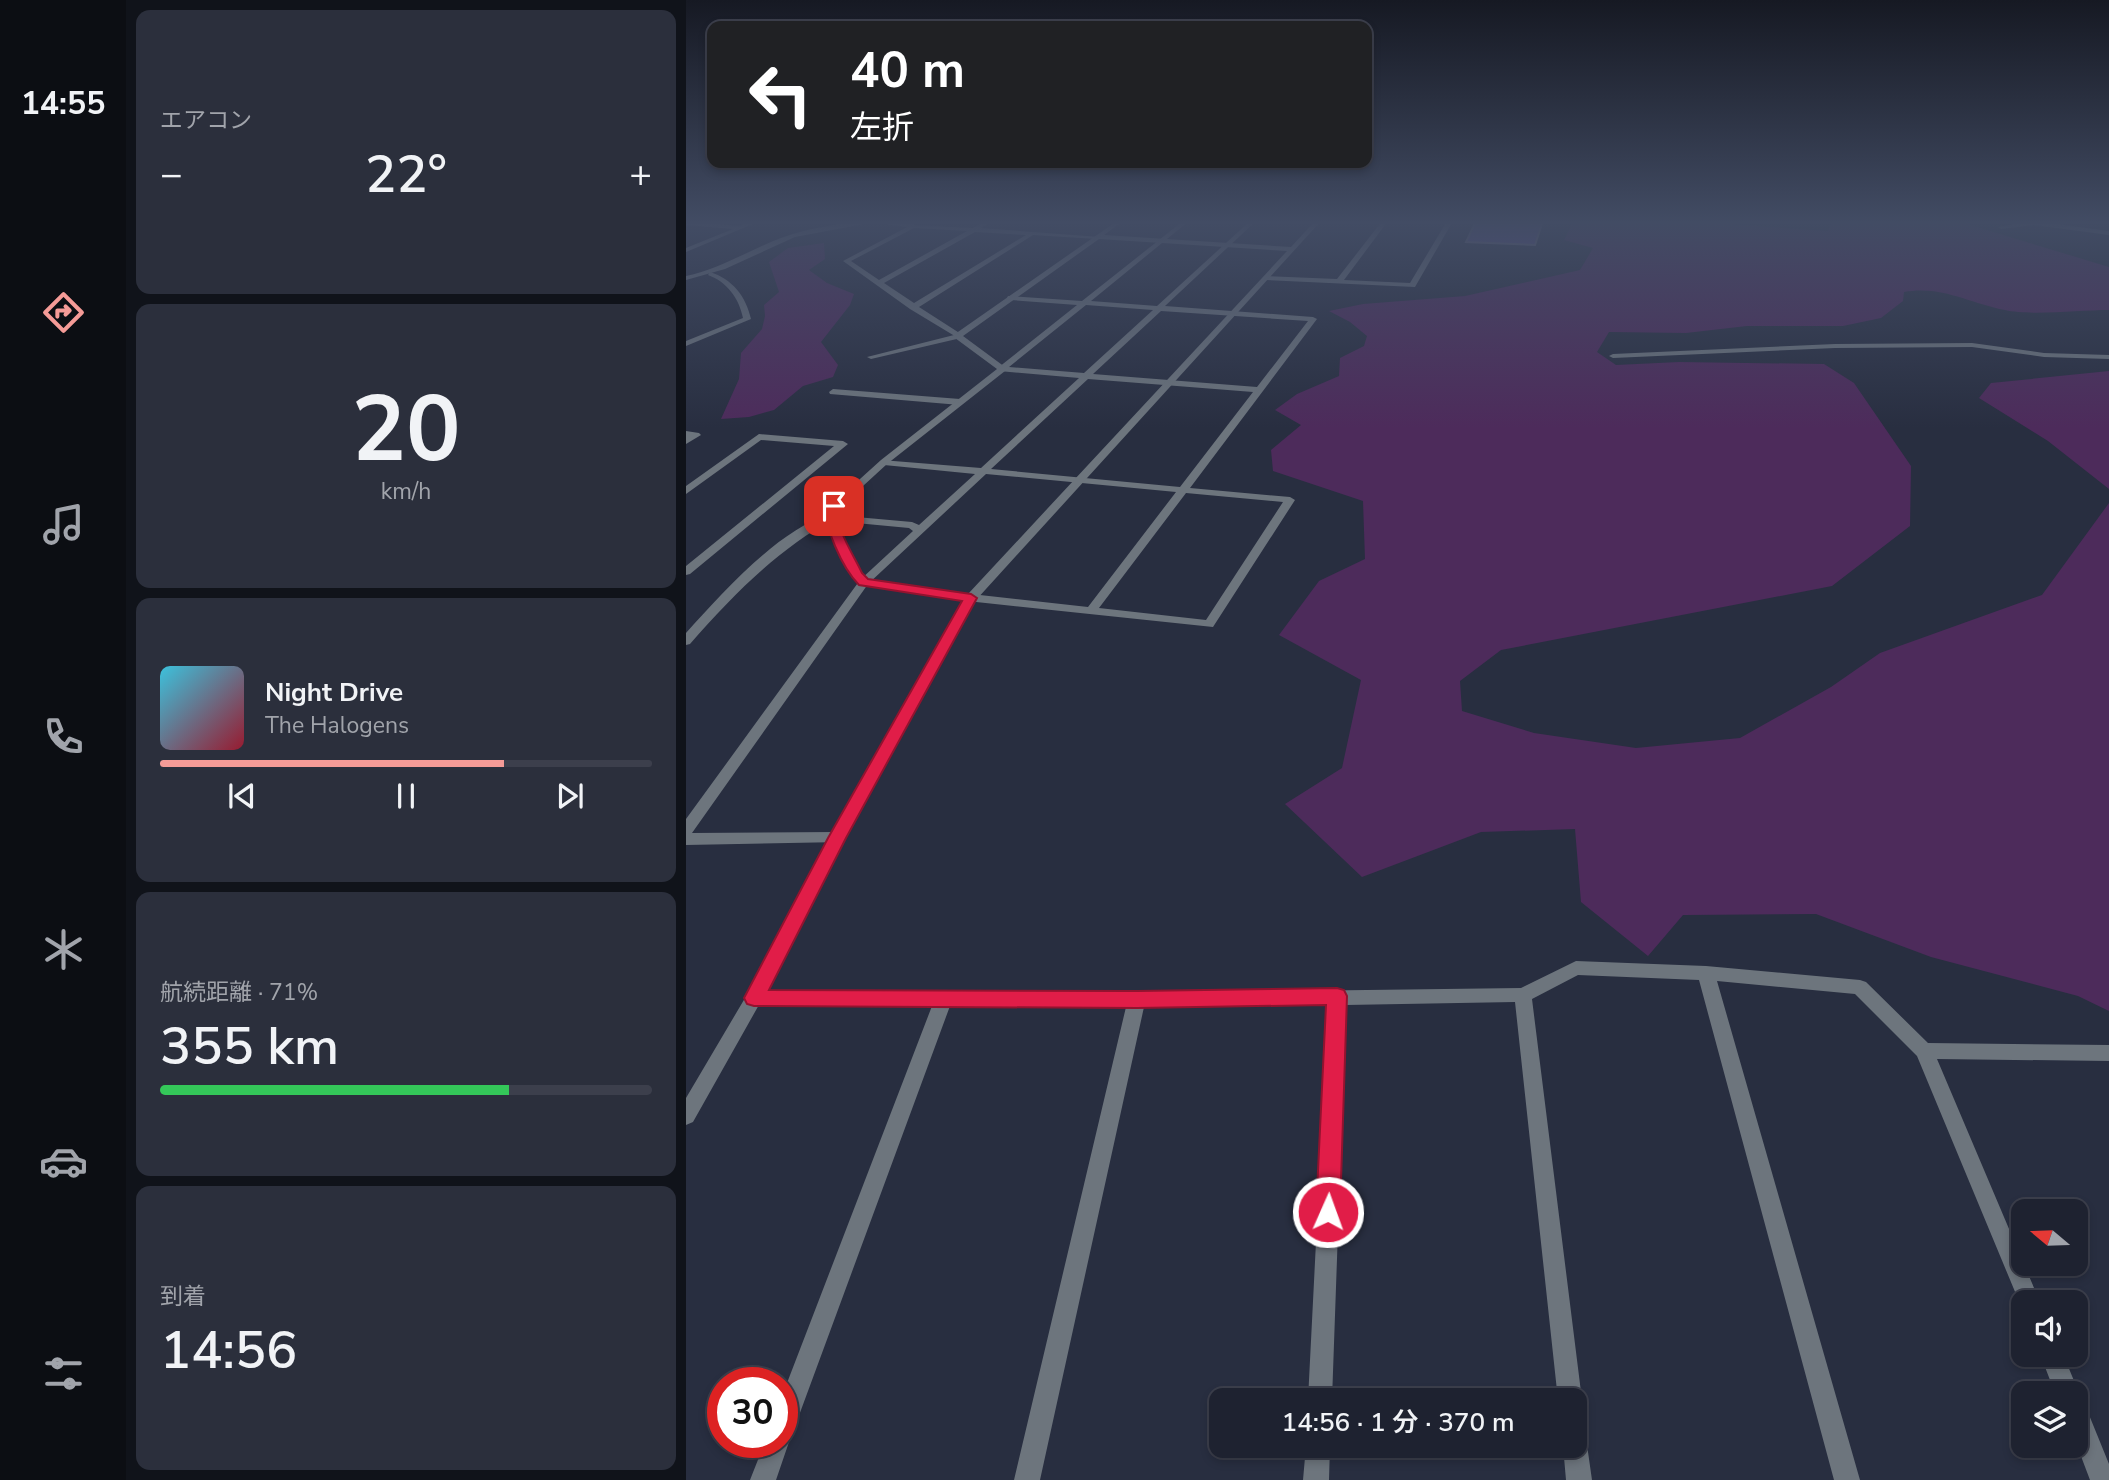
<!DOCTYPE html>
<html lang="ja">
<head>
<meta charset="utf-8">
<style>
  :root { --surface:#1e2230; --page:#2b2f3c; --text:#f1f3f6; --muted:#a1a4ab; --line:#3c3f4c; --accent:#f59b97 }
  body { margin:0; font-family:"Nunito Sans","Noto Sans JP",sans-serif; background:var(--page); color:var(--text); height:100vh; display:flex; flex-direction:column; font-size:26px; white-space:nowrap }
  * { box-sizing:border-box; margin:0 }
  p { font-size:23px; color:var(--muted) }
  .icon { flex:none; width:38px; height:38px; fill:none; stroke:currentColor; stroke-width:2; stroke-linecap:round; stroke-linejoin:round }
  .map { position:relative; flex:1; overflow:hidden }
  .side { display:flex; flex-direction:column; gap:10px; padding:10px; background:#10131a; width:560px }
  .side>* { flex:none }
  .guide { position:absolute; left:21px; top:21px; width:665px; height:147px; border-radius:14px; box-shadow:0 4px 10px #0003,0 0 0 2px var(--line); background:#202124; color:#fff; overflow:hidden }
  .needle { width:46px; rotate:289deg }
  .fabs { position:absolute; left:1325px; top:1199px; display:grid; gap:14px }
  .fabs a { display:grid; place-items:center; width:77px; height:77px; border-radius:14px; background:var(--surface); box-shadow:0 4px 10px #0003,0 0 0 2px var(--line); font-size:35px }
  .speed { position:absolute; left:21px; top:1367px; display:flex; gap:14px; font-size:35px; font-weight:700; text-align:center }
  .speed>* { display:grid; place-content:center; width:91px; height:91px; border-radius:50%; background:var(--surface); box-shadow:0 4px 10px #0003,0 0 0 2px var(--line); line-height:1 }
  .speed .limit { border:10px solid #d22; background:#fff; color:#111 }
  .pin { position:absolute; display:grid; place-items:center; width:60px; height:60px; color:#fff; margin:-30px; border-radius:14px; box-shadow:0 4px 10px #0006 }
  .me { position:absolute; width:77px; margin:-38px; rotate:2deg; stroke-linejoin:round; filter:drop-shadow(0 0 5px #0008) }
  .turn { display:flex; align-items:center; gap:24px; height:147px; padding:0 28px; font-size:32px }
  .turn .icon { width:91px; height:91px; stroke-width:2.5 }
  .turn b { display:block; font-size:49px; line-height:60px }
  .big { font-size:52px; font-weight:600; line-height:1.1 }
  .side .widget { flex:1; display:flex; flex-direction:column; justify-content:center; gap:10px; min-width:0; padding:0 24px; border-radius:14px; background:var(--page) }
  .side .dial { align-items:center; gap:0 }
  .dial b { font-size:91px; line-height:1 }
  .song { display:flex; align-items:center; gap:21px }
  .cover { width:84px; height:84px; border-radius:10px; background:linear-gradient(135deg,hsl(190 70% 55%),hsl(350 70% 35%)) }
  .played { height:7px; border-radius:4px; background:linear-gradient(90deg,var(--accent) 70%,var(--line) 70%) }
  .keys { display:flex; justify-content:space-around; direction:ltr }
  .heat { display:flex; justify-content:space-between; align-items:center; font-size:38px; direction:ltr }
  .charge { height:10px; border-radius:5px; background:linear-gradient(90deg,#34c759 71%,var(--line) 0) }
  .trip { position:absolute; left:523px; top:1388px; width:378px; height:70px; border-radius:14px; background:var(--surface); box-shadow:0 4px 10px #0003,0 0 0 2px var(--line); font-weight:600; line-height:70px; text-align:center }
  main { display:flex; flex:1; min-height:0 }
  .tabs { display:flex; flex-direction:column; width:126px; justify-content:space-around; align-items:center; background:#0c0e13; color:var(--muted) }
  .tabs .icon { width:49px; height:49px }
  .tabs .current { color:var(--accent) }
  .tabs b { font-size:32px; color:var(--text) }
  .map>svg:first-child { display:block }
  .green { fill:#4d2b5b }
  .building { fill:#614d9c; stroke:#777389; stroke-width:2 }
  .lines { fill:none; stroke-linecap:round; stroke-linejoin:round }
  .service { fill:#6d757d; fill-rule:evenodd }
  .minor { fill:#6d757d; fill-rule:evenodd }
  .tertiary { fill:#6d757d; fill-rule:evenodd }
  .route { fill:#e11d48; stroke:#92132f; stroke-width:2 }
</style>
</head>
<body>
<main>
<nav class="tabs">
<b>14:55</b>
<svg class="icon current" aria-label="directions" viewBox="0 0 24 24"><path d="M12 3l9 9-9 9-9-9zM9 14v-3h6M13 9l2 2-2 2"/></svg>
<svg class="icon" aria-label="music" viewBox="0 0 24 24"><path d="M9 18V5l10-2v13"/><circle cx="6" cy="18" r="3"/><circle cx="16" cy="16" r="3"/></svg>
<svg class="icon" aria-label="phone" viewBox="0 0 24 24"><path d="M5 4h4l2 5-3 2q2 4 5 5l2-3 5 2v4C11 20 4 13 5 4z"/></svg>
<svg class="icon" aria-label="climate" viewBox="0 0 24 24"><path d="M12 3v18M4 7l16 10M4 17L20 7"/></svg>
<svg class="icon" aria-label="car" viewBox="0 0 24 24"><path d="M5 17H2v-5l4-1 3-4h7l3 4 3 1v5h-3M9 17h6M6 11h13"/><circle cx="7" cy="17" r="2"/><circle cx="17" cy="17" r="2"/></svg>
<svg class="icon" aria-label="filters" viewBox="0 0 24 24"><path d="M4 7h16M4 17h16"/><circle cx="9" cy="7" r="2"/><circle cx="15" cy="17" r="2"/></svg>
</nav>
<section class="side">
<div class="widget"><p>エアコン</p>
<div class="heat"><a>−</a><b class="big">22°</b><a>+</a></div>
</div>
<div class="widget dial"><b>20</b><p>km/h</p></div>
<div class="widget">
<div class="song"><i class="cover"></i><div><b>Night Drive</b><p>The Halogens</p></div></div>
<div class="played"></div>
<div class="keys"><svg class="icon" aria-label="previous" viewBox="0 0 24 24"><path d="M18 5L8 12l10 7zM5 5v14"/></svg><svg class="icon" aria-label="pause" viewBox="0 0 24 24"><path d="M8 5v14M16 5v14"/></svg><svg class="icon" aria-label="next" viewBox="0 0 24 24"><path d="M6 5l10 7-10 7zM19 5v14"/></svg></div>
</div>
<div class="widget"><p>航続距離 · 71%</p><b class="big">355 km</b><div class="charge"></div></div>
<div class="widget"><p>到着</p><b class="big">14:56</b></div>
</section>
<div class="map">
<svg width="1423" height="1480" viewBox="0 0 1423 1480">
  <rect width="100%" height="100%" fill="#282e40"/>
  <path class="green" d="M887,221H1000L1142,231L1146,221H1271L1423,267V310C1395,310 1344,316 1319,310C1283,303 1255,285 1218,292L1217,301L1195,318L1157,326H1061L1000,333L923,332L911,352L930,365L993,362L1138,364L1168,383L1225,466L1224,526L1146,586L815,650L774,681L776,711L848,733L950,748L1054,738L1145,687L1194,653L1356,595L1423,503V1011L1392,996L1245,957L1130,914L997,915L962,956L895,902L889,829L795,832L676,877L599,804L656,768L675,680L593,635L633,581L679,559L677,501L587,471L585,450L615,425L589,410L611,394L653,376L654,358L678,346L681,336L664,322L643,311L677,304L779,296L894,270L907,248L878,240Z
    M138,243L139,259L123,270L141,283L168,294L164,305L135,342L152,365L147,377L117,386L88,410L63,417L35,419L53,379L55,353L76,329L79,316L78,305L93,292L83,262L102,248Z
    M1423,371V489L1362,441L1293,398L1305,383Z"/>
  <path class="building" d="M790,221H857L849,245L780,242Z"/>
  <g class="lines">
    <path class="service" d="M201,221L227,224L230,226L227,228L199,224Z
      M272,334L276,336L275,338L185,359L181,357Z
      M1286,343L1358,353L1423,355V359L1358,357L1286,347L1149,348L927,358L923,356L927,354L1149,344Z"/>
    <path class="minor" d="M0,221L53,226L67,221H74L0,252V248L47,229L0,225Z
      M299,221H306L295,228L414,237L411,239L347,235L233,307L275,334L276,336L272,338L224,309L157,261L225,225L287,228ZM228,228L281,231L193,280L165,261ZM289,232L340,235L228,303L198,283Z
      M497,221H503L405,301L471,306L564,221H570L479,306L627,317L631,319L504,488L604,497L609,500L527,627L281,601V595L285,594L402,607L490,492L300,474L182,584L6,833L151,832L156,834L159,838L156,842L0,845V819L174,580L227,531L223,528L170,523L147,528L143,527V523L170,517L226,522L233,525L289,474L198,465L195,464V460L295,468L393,378L313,371V367L391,305L325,300L321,298L322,296L396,301ZM400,305L467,310L398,373L323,367ZM475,311L622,321L571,387L407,374ZM402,379L567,392L494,487L305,469ZM500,493L597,502L520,620L413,608Z
      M696,221H702L658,280L724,283L761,221H767L729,287L580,280L577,278L580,276L651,279Z
      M1348,221L1423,231V235L1348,225L1315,229L1312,227Z
      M24,272C46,279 60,296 65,319L0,346V341L57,318C53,298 41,282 22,275Z
      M147,389L274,399L278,402L274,405L144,394L143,392Z
      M0,431L13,433L15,435L0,444Z
      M73,434L157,441L162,444L4,574L0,575V566L148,446L75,440L0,494V486Z
      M145,513L149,514V518C91,550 48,594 4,644L0,645V633C37,592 91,531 145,513Z
      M890,961L1020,966L1174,980L1180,982L1242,1043L1423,1045V1061L1251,1059L1354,1302H1337V1311L1231,1056L1169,994L1031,981L1174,1480H1148L1013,980L892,975L846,999L896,1400L892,1408L889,1410V1400H872L829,1002L660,1005L646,1400H622L642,1005L458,1007L354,1480H328L440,1007L264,1006L108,1429L102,1439L103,1442L90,1480H64L79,1442H96V1396L246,1006L68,1005L62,1003L59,998L62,993L68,991L451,993L835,988Z
      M1354,1354H1377L1393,1393L1390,1401V1393H1369Z
      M1390,1402L1399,1405L1423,1464V1480H1404L1390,1443Z
      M889,1433L898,1436L901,1445L906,1480H880L877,1446H889Z
      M620,1446H644L643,1480H617Z"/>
    <path class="tertiary" d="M180,221H194L109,237L39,269L0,280V276C34,269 63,250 95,238C122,228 151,224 180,221Z
      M431,221H437L418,235L605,247L629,221H635L290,600L159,838L74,1003L7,1122L0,1125V1098L62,993L143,838L278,600L174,584C157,564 139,535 143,507L195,460L311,369L269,338V334ZM413,239L601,251L282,594L182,579C166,561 150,533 153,508L201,464L319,371V367L277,336Z"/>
  </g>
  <linearGradient id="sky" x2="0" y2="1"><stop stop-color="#161923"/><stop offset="0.52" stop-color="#424c64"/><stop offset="1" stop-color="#424c64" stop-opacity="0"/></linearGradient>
  <rect width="1423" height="428" fill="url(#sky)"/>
  <path class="route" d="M143,504L153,506C148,528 167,553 176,573L182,579L285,594L291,598L160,838L83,990L451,991L651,988L658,990L661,996L654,1212L650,1220L642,1223L633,1220L630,1212L640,1005L451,1008L68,1006L61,1004L58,998L142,838L276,601L173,585C158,570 134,523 143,504Z"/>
</svg>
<div class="fabs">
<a><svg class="needle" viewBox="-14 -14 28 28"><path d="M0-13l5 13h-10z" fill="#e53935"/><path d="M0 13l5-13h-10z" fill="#a1a4ab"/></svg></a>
<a><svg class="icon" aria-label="sound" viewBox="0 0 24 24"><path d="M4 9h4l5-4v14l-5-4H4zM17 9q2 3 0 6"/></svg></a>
<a><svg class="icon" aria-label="layers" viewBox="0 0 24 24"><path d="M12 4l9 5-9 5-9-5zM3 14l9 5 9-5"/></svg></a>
</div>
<div class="speed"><div class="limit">30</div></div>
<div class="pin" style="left:148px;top:506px;background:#d93025"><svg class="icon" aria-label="arrive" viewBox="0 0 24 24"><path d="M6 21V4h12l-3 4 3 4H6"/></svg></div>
<svg class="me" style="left:642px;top:1212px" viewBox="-20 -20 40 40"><circle r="17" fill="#e11d48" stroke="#fff" stroke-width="3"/><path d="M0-11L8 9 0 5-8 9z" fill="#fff"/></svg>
<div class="trip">14:56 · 1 分 · 370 m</div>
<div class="guide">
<div class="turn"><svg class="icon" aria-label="left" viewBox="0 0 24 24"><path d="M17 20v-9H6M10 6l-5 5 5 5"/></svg><div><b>40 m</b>左折</div></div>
</div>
</div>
</main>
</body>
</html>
